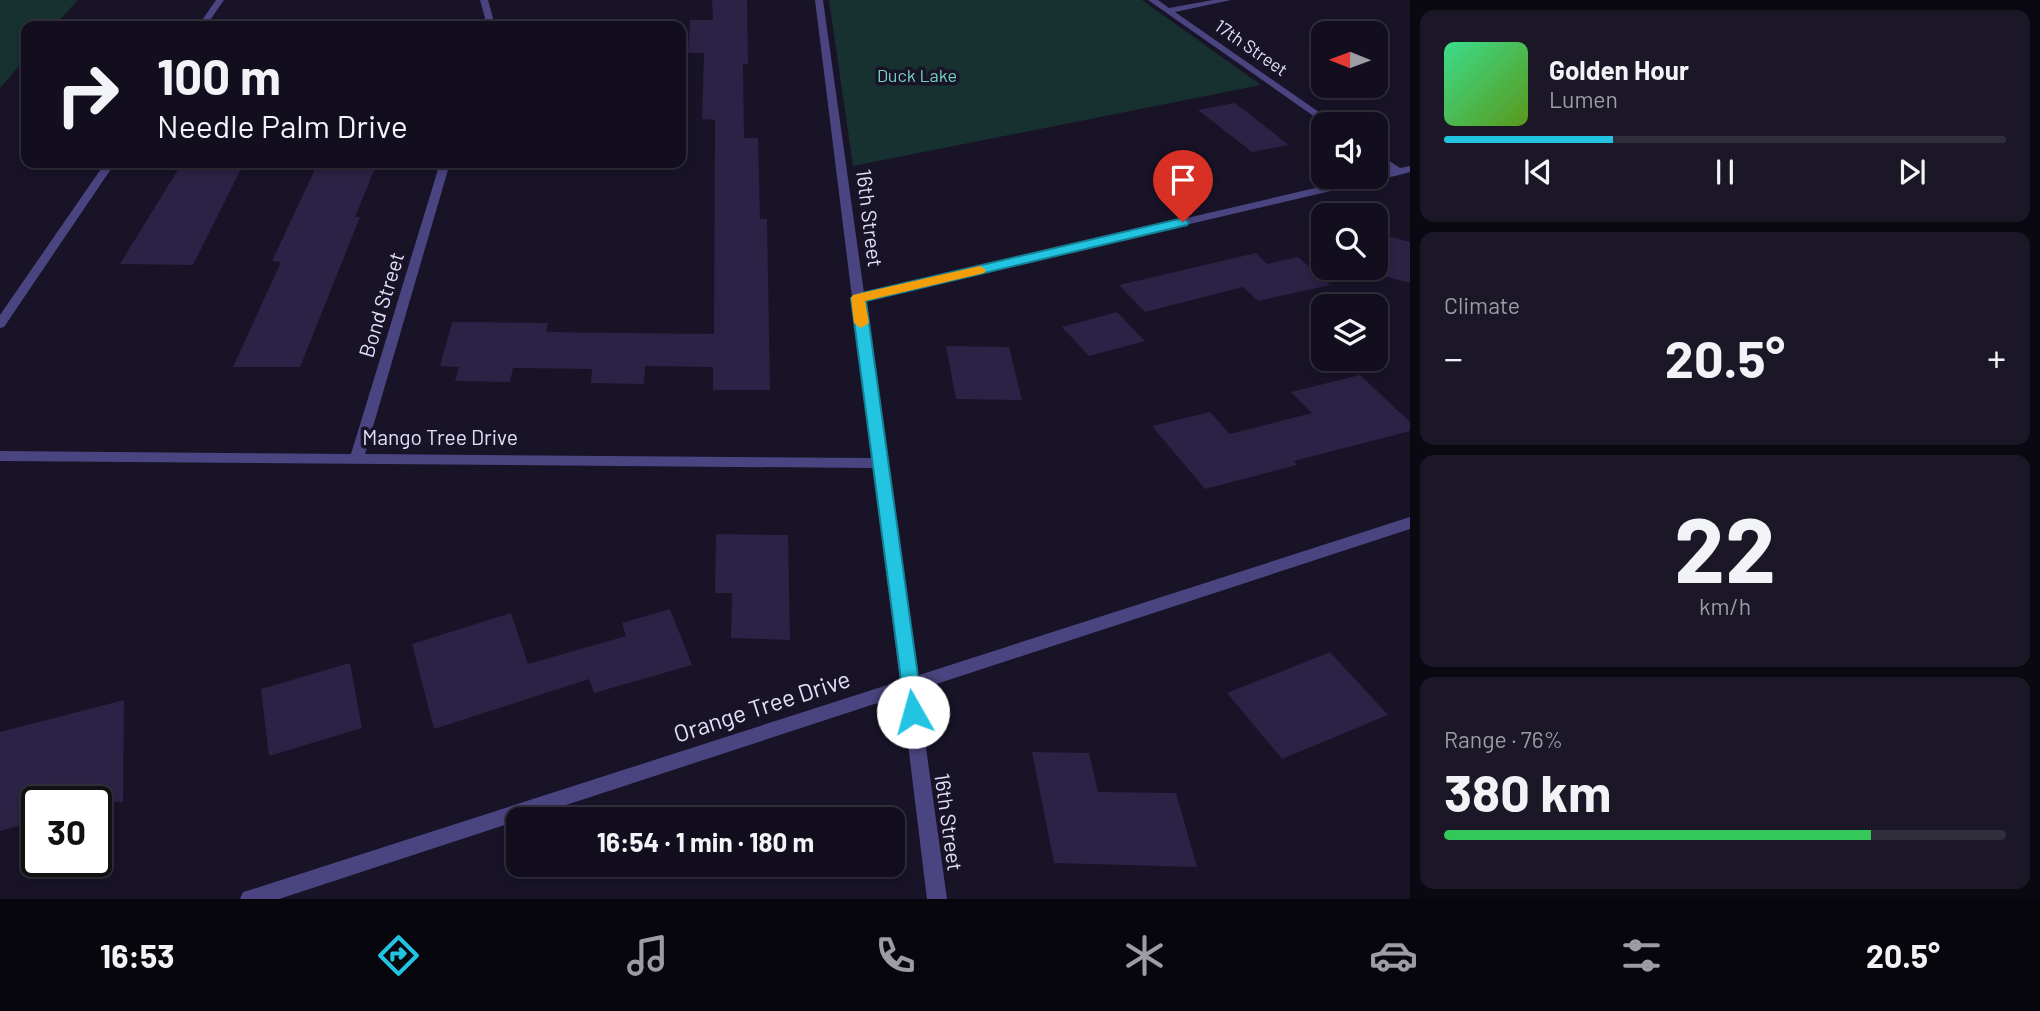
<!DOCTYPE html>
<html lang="en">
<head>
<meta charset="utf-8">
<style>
  :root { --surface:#120e1d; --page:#1b1726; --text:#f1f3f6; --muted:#9c9ca4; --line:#312e3b; --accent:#23c4e2 }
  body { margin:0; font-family:Barlow,sans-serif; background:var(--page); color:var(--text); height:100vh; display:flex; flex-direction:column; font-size:26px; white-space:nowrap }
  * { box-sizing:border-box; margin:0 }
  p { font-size:23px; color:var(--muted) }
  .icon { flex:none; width:38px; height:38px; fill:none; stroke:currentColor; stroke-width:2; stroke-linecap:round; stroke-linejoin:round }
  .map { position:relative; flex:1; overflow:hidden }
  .sheet { display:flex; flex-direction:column; gap:10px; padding:10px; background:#0a0810; width:630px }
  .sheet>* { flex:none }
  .top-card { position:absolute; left:21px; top:21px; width:665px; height:147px; border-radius:14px; box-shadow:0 4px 10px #0003,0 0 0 2px var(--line); background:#120e1d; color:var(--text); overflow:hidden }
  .needle { width:46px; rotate:271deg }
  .fabs { position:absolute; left:1311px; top:21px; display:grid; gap:14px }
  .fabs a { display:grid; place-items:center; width:77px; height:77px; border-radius:14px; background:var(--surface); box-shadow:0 4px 10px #0003,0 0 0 2px var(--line); font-size:35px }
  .speed { position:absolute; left:21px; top:786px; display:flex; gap:14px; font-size:35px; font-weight:700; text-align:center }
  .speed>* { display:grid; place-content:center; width:91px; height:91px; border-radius:50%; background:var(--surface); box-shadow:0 4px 10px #0003,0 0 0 2px var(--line); line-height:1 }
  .speed .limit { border:4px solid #111; border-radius:10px; background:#fff; color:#111 }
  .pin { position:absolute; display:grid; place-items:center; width:60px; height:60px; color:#fff; margin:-72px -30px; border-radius:50% 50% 50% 0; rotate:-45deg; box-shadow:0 0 7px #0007 }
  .pin .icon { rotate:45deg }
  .me { position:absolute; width:77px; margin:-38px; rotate:353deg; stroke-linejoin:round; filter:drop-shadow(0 0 5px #0008) }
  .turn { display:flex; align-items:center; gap:24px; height:147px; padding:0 21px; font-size:32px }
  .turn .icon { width:91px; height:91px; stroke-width:2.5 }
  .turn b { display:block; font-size:49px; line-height:60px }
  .big { font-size:52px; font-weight:700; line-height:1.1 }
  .sheet .tile { flex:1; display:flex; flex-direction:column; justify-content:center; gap:10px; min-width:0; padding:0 24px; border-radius:14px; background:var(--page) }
  .sheet .dial { align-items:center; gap:0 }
  .dial b { font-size:91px; line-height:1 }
  .song { display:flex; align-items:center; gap:21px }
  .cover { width:84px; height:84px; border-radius:10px; background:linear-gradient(135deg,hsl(150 70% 55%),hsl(90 70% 35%)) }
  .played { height:7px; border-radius:4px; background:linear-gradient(90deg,var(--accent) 30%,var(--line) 30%) }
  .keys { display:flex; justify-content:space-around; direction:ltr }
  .heat { display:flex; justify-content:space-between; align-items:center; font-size:38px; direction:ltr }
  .charge { height:10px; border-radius:5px; background:linear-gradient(90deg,#34c759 76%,var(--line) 0) }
  .trip { position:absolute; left:506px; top:807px; width:399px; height:70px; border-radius:14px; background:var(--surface); box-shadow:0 4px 10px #0003,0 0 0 2px var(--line); font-weight:700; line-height:70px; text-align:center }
  .tab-bar { display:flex; height:112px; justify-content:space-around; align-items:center; background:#07060c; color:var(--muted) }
  .tab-bar .icon { width:49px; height:49px }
  .tab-bar .current { color:var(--accent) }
  .tab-bar b { font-size:32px; color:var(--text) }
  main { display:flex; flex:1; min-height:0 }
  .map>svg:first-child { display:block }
  .green { fill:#173030 }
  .building { fill:#2b2245 }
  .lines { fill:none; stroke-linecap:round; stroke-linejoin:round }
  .minor { fill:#4a4580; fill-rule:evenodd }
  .route { fill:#23c4e2; stroke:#177f93; stroke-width:2 }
  .slow { fill:#f59e0b }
  .labels { text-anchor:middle; stroke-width:7; stroke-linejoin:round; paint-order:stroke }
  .far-street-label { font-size:18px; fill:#e3defb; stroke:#181327 }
  .far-park-label { font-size:18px; fill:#72d2bf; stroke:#181327 }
  .street-label { font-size:21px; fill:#e3defb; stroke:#181327 }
  .near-street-label { font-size:24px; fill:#e3defb; stroke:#181327 }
</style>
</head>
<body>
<main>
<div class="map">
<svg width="1410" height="899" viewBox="0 0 1410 899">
  <rect width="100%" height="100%" fill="#181327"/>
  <path class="green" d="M0,0H78L54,26H26V58L0,88Z
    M829,0H1142L1261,85L853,166Z"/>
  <path class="building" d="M712,0H747L748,64H743L744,138H758L760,219H767L770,390H713V367L645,366L644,384L591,383L592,369L513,368L510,382L455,381L459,367L440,366L452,322L548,323L546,332L714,334L715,120L702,119L704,53H688L690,20H713Z
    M1235,103L1289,145L1252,152L1198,110Z
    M182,163H244L193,265L120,264Z
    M318,163H377L355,217H360L300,367H233L281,262L272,261Z
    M1383,235L1410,242V283L1376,274V244L1381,246Z
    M1256,253L1267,264L1298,257L1330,285L1258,301L1243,287L1145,312L1119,285Z
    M1117,312L1145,341L1089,356L1062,327Z
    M946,346L1009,347L1022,400L956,399Z
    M1360,375L1410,422V431L1294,461L1297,465L1205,489L1152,426L1210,412L1230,434L1312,413L1291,392Z
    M716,534L788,535L790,640L731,638L732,593H715Z
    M670,609L692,665L594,693L589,679L434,729L412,644L511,613L528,664L626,636L622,623Z
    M1330,652L1388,715L1282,759L1227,693Z
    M350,663L362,728L269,756L261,689Z
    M124,700L123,802H37V821L0,831V732Z
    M1032,752L1089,753L1098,792L1176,793L1197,867L1054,863Z"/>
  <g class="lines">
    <path class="minor" d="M216,0H224L206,26H198Z
      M480,0H488L493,18L490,26H481L485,18Z
      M815,0H823L864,293L1363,177H1376V174L1390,170L1376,160V152L1400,168L1410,166V172L1399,175L865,300L916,676L1410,517V529L918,690L947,899H927L902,695L279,899H240L243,892L250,890L900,681L873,468L0,461V451L351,454L440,163H450L365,454L872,458Z
      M1148,0H1158L1169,8L1213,0H1231L1175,12L1336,124H1325Z
      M105,163H115L4,327L0,328V315Z"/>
  </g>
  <path class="route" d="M1183,218L1189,222L1187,225L866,301L923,712L920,718L913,720L906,718L851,298L858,294Z"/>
  <path class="slow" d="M980,266L986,270L984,273L865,301L869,323L861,328L854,323L851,298L853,295Z"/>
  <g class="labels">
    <g class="far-street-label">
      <text transform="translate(1251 48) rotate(35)" y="6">17th Street</text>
    </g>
    <g class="far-park-label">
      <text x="917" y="82">Duck Lake</text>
    </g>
    <g class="street-label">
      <text transform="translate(869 218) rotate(83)" y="7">16th Street</text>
      <text transform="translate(382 305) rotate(-73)" y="7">Bond Street</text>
      <text x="440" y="445">Mango Tree Drive</text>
      <text transform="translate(948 822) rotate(82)" y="7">16th Street</text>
    </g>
    <g class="near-street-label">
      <text transform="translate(762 707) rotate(-18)" y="8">Orange Tree Drive</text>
    </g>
  </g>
</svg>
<div class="fabs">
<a><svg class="needle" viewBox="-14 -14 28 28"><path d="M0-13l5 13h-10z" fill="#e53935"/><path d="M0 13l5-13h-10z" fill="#9c9ca4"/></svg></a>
<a><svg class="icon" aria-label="sound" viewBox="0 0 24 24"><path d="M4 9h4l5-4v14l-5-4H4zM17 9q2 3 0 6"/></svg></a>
<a><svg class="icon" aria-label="search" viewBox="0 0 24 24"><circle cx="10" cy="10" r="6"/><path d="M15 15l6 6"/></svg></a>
<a><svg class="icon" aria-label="layers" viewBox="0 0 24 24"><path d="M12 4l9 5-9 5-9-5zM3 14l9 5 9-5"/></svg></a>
</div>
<div class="speed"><div class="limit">30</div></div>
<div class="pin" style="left:1183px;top:222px;background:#d93025"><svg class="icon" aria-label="arrive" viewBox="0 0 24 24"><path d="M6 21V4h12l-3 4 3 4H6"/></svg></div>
<svg class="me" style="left:913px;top:712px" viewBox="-20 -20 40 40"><circle r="19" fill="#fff"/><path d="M0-13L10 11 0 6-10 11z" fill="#23c4e2"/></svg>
<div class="trip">16:54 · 1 min · 180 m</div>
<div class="top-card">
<div class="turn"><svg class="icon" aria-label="right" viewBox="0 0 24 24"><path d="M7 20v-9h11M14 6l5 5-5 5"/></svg><div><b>100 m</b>Needle Palm Drive</div></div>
</div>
</div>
<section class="sheet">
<div class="tile">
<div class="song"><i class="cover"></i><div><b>Golden Hour</b><p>Lumen</p></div></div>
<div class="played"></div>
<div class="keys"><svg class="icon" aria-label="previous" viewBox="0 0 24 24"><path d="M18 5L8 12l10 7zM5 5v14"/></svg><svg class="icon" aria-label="pause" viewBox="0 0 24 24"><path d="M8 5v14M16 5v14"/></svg><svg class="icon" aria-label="next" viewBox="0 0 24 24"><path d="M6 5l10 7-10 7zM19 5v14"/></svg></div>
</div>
<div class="tile"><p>Climate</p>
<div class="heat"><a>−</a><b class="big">20.5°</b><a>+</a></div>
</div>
<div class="tile dial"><b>22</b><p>km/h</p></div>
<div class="tile"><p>Range · 76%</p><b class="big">380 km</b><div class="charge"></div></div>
</section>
</main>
<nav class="tab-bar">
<b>16:53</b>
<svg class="icon current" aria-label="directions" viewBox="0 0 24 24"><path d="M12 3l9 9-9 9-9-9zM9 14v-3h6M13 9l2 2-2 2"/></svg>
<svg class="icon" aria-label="music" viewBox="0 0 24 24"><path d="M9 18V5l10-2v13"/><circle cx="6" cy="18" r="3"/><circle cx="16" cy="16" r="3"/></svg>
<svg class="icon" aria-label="phone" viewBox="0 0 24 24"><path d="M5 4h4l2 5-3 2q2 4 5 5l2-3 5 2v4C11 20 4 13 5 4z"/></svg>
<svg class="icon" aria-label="climate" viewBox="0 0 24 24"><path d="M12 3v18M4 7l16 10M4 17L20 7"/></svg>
<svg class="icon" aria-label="car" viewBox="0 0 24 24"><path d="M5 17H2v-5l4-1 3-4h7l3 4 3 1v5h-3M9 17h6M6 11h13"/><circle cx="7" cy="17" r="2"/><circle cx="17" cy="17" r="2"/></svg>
<svg class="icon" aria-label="filters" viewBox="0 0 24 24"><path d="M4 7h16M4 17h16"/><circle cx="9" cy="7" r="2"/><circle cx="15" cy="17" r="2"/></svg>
<b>20.5°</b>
</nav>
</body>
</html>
